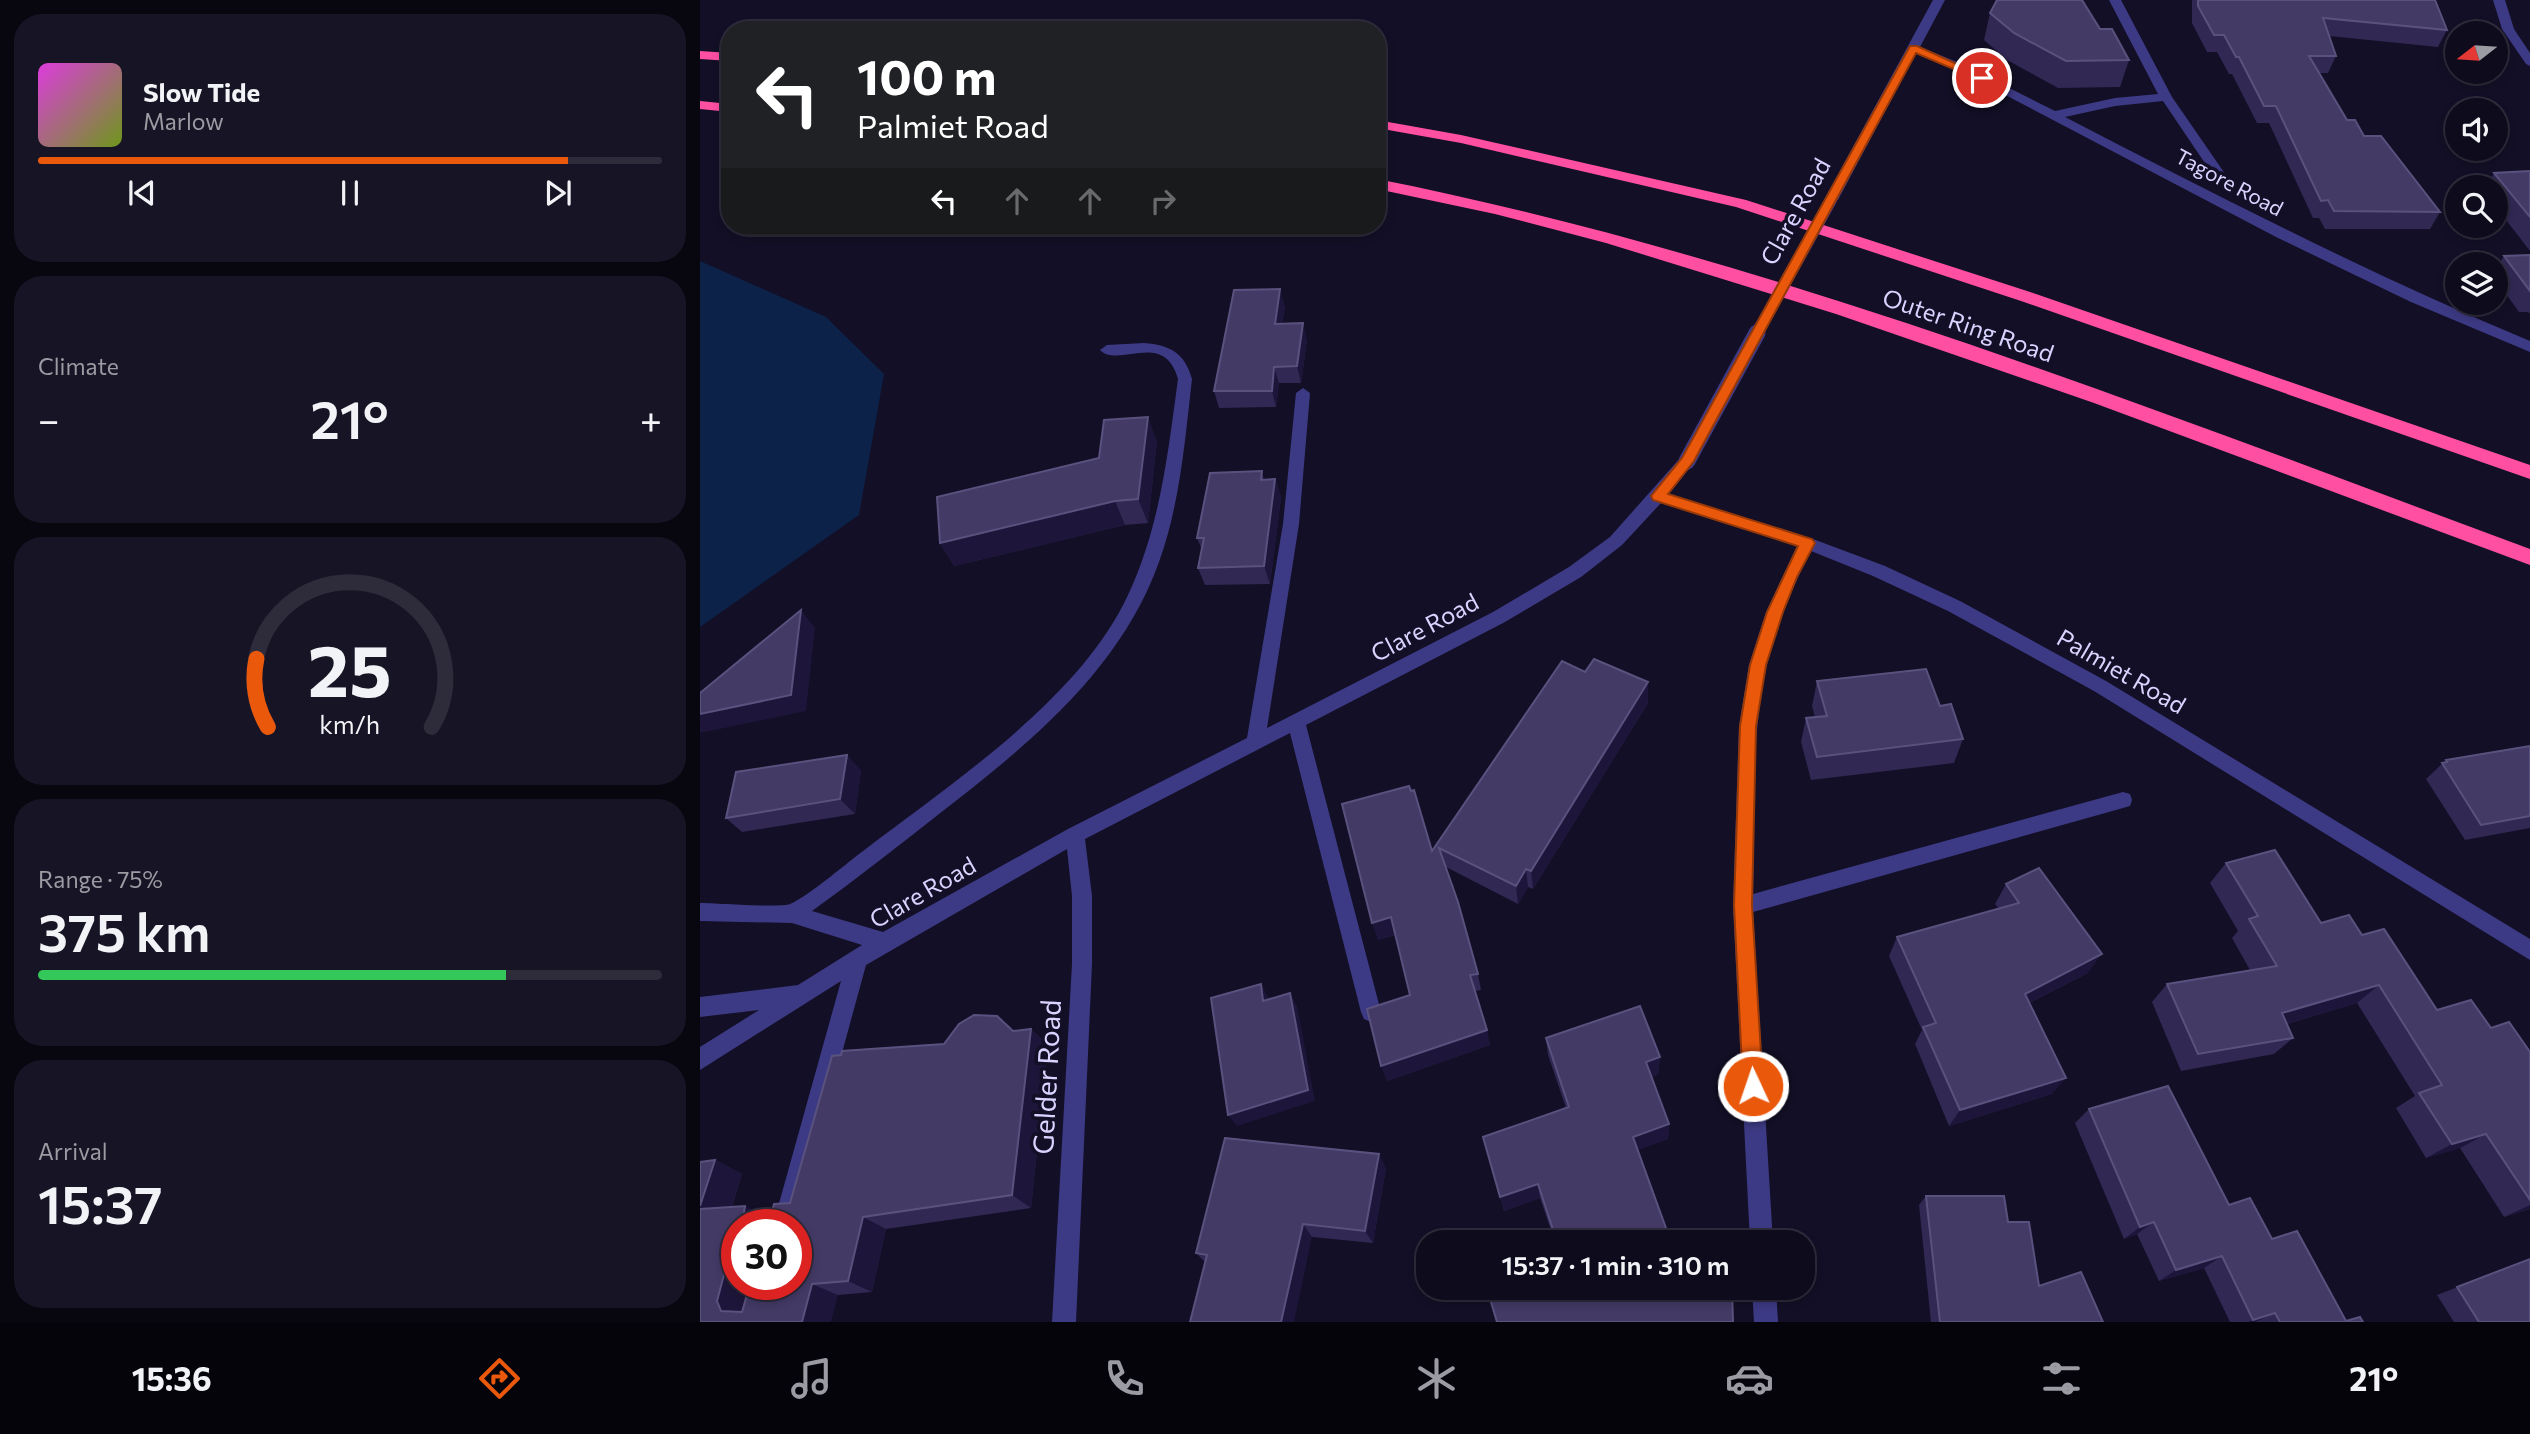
<!DOCTYPE html>
<html lang="en">
<head>
<meta charset="utf-8">
<style>
  :root { --surface:#0e0b1c; --page:#171425; --text:#f1f3f6; --muted:#9b9ba3; --line:#2e2b3b; --accent:#ea580c }
  body { margin:0; font-family:Commissioner,sans-serif; background:var(--page); color:var(--text); height:100vh; display:flex; flex-direction:column; font-size:26px; white-space:nowrap }
  * { box-sizing:border-box; margin:0 }
  p { font-size:23px; color:var(--muted) }
  .icon { flex:none; width:38px; height:38px; fill:none; stroke:currentColor; stroke-width:2; stroke-linecap:round; stroke-linejoin:round }
  .map { position:relative; flex:1; overflow:hidden }
  .panel { display:flex; flex-direction:column; gap:14px; padding:14px; background:#08060f; width:700px }
  .panel>* { flex:none }
  .hud { position:absolute; left:21px; top:21px; width:665px; height:214px; border-radius:28px; box-shadow:0 4px 10px #0003,0 0 0 2px var(--line); background:#202124; color:#fff; overflow:hidden }
  .needle { width:46px; rotate:253deg }
  .controls { position:absolute; left:1745px; top:21px; display:grid; gap:14px }
  .controls a { display:grid; place-items:center; width:63px; height:63px; border-radius:50%; background:var(--surface); box-shadow:0 4px 10px #0003,0 0 0 2px var(--line); font-size:35px }
  .speed { position:absolute; left:21px; top:1209px; display:flex; gap:14px; font-size:35px; font-weight:700; text-align:center }
  .speed>* { display:grid; place-content:center; width:91px; height:91px; border-radius:50%; background:var(--surface); box-shadow:0 4px 10px #0003,0 0 0 2px var(--line); line-height:1 }
  .speed .limit { border:10px solid #d22; background:#fff; color:#111 }
  .pin { position:absolute; display:grid; place-items:center; width:60px; height:60px; color:#fff; margin:-30px; border:4px solid #fff; border-radius:50%; box-shadow:0 2px 7px #0007 }
  .me { position:absolute; width:77px; margin:-38px; rotate:357deg; stroke-linejoin:round; filter:drop-shadow(0 0 5px #0008) }
  .turn { display:flex; align-items:center; gap:24px; height:147px; padding:0 21px; font-size:32px }
  .turn .icon { width:91px; height:91px; stroke-width:2.5 }
  .turn b { display:block; font-size:49px; line-height:60px }
  .lanes { display:flex; align-items:center; height:66px; padding:0 21px; background:#0003; justify-content:center; gap:35px; direction:ltr }
  .lanes .off { opacity:.35 }
  .big { font-size:52px; font-weight:600; line-height:1.1 }
  .panel .widget { flex:1; display:flex; flex-direction:column; justify-content:center; gap:10px; min-width:0; padding:0 24px; border-radius:28px; background:var(--page) }
  .panel .dial { align-items:center; gap:0 }
  .dial svg { height:182px; overflow:visible; fill:none; stroke:var(--line); stroke-width:7; stroke-linecap:round; text-anchor:middle }
  .dial text { fill:var(--text); stroke:none }
  .song { display:flex; align-items:center; gap:21px }
  .cover { width:84px; height:84px; border-radius:10px; background:linear-gradient(135deg,hsl(300 70% 55%),hsl(80 70% 35%)) }
  .played { height:7px; border-radius:4px; background:linear-gradient(90deg,var(--accent) 85%,var(--line) 85%) }
  .keys { display:flex; justify-content:space-around; direction:ltr }
  .heat { display:flex; justify-content:space-between; align-items:center; font-size:38px; direction:ltr }
  .charge { height:10px; border-radius:5px; background:linear-gradient(90deg,#34c759 75%,var(--line) 0) }
  .trip { position:absolute; left:716px; top:1230px; width:399px; height:70px; border-radius:28px; background:var(--surface); box-shadow:0 4px 10px #0003,0 0 0 2px var(--line); font-weight:600; line-height:70px; text-align:center }
  .tabs { display:flex; height:112px; justify-content:space-around; align-items:center; background:#06040b; color:var(--muted) }
  .tabs .icon { width:49px; height:49px }
  .tabs .on { color:var(--accent) }
  .tabs b { font-size:32px; color:var(--text) }
  main { display:flex; flex:1; min-height:0 }
  .map>svg:first-child { display:block }
  .water { fill:#0c2248 }
  .lines { fill:none; stroke-linecap:round; stroke-linejoin:round }
  .minor { fill:#3d3a85; fill-rule:evenodd }
  .highway { fill:#ff4fa3; fill-rule:evenodd }
  .minor-bridge-far1 { stroke:#3d3a85; stroke-width:12 }
  .minor-bridge { stroke:#3d3a85; stroke-width:17 }
  .wall { fill:#312854; fill-rule:evenodd }
  .shaded-wall { fill:#1d163a }
  .building { fill:#433a66; stroke:#5a527e; stroke-width:2; fill-rule:evenodd }
  .route { fill:#ea580c; stroke:#983908; stroke-width:2 }
  .labels { text-anchor:middle; stroke-width:7; stroke-linejoin:round; paint-order:stroke }
  .far-street-label { font-size:21px; fill:#d9d4ff; stroke:#130f26 }
  .street-label { font-size:24px; fill:#d9d4ff; stroke:#130f26 }
  .near-street-label { font-size:28px; fill:#d9d4ff; stroke:#130f26 }
</style>
</head>
<body>
<main>
<section class="panel">
<div class="widget">
<div class="song"><i class="cover"></i><div><b>Slow Tide</b><p>Marlow</p></div></div>
<div class="played"></div>
<div class="keys"><svg class="icon" aria-label="previous" viewBox="0 0 24 24"><path d="M18 5L8 12l10 7zM5 5v14"/></svg><svg class="icon" aria-label="pause" viewBox="0 0 24 24"><path d="M8 5v14M16 5v14"/></svg><svg class="icon" aria-label="next" viewBox="0 0 24 24"><path d="M6 5l10 7-10 7zM19 5v14"/></svg></div>
</div>
<div class="widget"><p>Climate</p>
<div class="heat"><a>−</a><b class="big">21°</b><a>+</a></div>
</div>
<div class="widget dial"><svg viewBox="0 0 100 80">
<path d="M14 69A42 42 0 1 1 86 69"/>
<path d="M14 69A42 42 0 0 1 9 39" stroke="#ea580c"/>
<text x="50" y="56" font-size="32" font-weight="700">25</text>
<text x="50" y="72" font-size="11">km/h</text>
</svg></div>
<div class="widget"><p>Range · 75%</p><b class="big">375 km</b><div class="charge"></div></div>
<div class="widget"><p>Arrival</p><b class="big">15:37</b></div>
</section>
<div class="map">
<svg width="1830" height="1322" viewBox="0 0 1830 1322">
  <rect width="100%" height="100%" fill="#130f26"/>
  <path class="water" d="M0,261L126,317L184,374L159,515L0,627Z"/>
  <g class="lines">
    <path class="minor" d="M1233,0H1245L1220,47L1262,64L1355,111L1415,98L1458,94L1409,0H1421L1472,97L1530,181L1529,184H1519L1463,101L1415,106L1365,117C1518,196 1671,275 1830,341V352L1711,302L1578,238L1254,68L1216,53L1138,200L1131,204L1126,203L1124,200Z
      M1793,0H1805L1814,29L1830,53V66L1826,64L1802,29Z
      M444,343C470,345 485,353 492,379C485,440 480,504 459,562C420,671 328,745 239,814C197,847 155,880 112,911L183,932L368,829L547,738L583,524L596,393L603,388L610,393L599,524L567,728L793,612L869,567L910,537L981,457L987,455L995,461L969,494L1113,539L1185,566L1260,601L1406,681L1830,939V960L1394,691L1248,611L1173,576L1111,551C1092,587 1076,626 1067,665C1050,739 1055,819 1053,894L1423,792L1430,794L1432,800L1430,806L1423,808L1053,912L1073,1242H1050L1033,906L1039,726L1049,665L1066,612L1097,546L961,503L922,545L881,577L805,622L606,725L681,1012L678,1019L671,1022L664,1019L661,1012L590,733L385,839L392,896V964L376,1322H352L372,964V896L367,849L166,965L95,1225H73L141,981L0,1070V1047L59,1010L0,1017V997L98,985L162,945L92,923L0,921V903C15,903 80,908 90,904C109,896 149,861 167,848C255,781 381,697 428,595C460,527 468,453 478,379C464,329 419,369 400,350L407,345Z
      M1052,1288H1076L1078,1322H1054Z"/>
    <path class="highway" d="M0,51L30,53V61L0,59Z
      M0,101L30,104V112L0,109Z
      M677,120L761,135L1046,200L1336,294L1830,465V479L1324,302L1036,207L761,143L677,128Z
      M677,179C1071,257 1454,410 1830,549V565L1394,403L1136,314L906,243L795,214L677,189Z"/>
    <path class="minor-bridge-far1" d="M1056,335L1131,200"/>
    <path class="minor-bridge" d="M987,461L1057,333"/>
  </g>
  <path class="wall" d="M1492,0H1735L1747,30L1738,47L1629,36L1636,56L1628,73H1619L1647,120L1740,212L1730,229H1625L1619,218H1613L1569,123H1557L1532,74H1529L1517,52H1507L1492,23Z
    M1290,13L1400,29L1429,60L1420,87L1358,88L1307,60L1284,40Z
    M1830,171V251L1796,207V187H1786L1794,173Z
    M1830,255V314L1828,312H1819L1796,280V269L1804,256Z
    M585,306L582,324L607,340L601,383H579L576,407L519,408L514,391Z
    M457,441L448,523L425,525L254,566L240,543L399,458Z
    M562,471L564,480L575,479L581,497L570,584L505,585L498,568L502,550L497,538Z
    M885,672L948,682V703L833,889L828,887L818,904L746,867L778,974L781,990L775,991L790,1045L687,1081L710,995L695,935L678,940L732,851Z
    M1117,681L1240,706L1263,739L1254,763L1111,780L1101,742L1106,718L1115,717L1112,706Z
    M1830,746V828L1765,840L1726,779L1746,760Z
    M161,770L155,814L42,832L26,818Z
    M1526,863L1621,923L1662,935L1737,1010L1791,1028L1830,1052V1209L1804,1217L1760,1148L1726,1158L1696,1108L1715,1096L1657,1003L1587,1024L1593,1038L1574,1054L1481,1071L1452,1002L1467,984L1550,970L1532,938L1538,931L1510,883Z
    M1306,884L1388,973L1329,1003L1352,1094L1249,1126L1215,1044L1222,1030L1189,956L1197,937L1299,909L1295,904Z
    M331,1029L348,1046L331,1208L186,1229L172,1292L138,1295L0,1322L15,1160L42,1174L32,1207L45,1206L63,1215H71L90,1203L244,1044ZM37,1225L96,1284H37Z
    M846,1038L960,1057L958,1074L952,1077L969,1124L968,1139L937,1150L971,1242H855L840,1198L804,1211L783,1137L866,1108L848,1055Z
    M1389,1109L1529,1205L1572,1239L1646,1321L1663,1322H1530L1504,1268L1459,1281L1437,1234L1424,1239L1375,1123Z
    M686,1168L673,1243L612,1237L505,1262L496,1253Z
    M1226,1196L1308,1222L1339,1286L1403,1322H1231L1219,1205Z
    M1830,1259V1322H1754L1737,1295Z"/>
  <path class="shaded-wall" d="M580,289L585,306L579,341L575,324Z
    M603,323L607,340L601,383L597,366Z
    M574,367L579,383L576,407L572,391Z
    M448,417L457,441L448,523L438,499Z
    M575,479L581,497L570,584L564,566Z
    M415,501L425,525L254,566L240,543Z
    M101,610L115,628L106,711L0,733V714Z
    M948,682V703L833,889L831,871Z
    M147,755L161,770L155,814L140,799Z
    M826,869L828,887L818,904L816,886Z
    M691,917L697,934L678,940L672,923Z
    M1402,954L1388,973L1313,1011L1325,994Z
    M561,984L568,997L571,1014L563,1001Z
    M1679,985L1657,1003L1562,1031L1582,1013Z
    M590,993L597,1006L615,1101L537,1126L528,1115Z
    M331,1029L348,1046L331,1208L312,1195Z
    M787,1030L790,1045L687,1081L681,1066Z
    M960,1057L958,1074L946,1079V1062Z
    M1366,1078L1352,1094L1249,1126L1260,1110Z
    M969,1124L968,1139L932,1152L933,1137Z
    M1786,1134L1760,1148L1726,1158L1752,1144Z
    M679,1154L686,1168L673,1243L665,1231Z
    M15,1160L42,1174L27,1222L0,1210V1206Z
    M838,1184L840,1198L804,1211L800,1197Z
    M1830,1205V1209L1804,1217Z
    M45,1206L72,1219L46,1215L44,1212Z
    M163,1217L186,1229L172,1292L148,1281Z
    M1454,1222L1437,1234L1424,1239L1440,1227Z
    M603,1224L612,1237L594,1322H581Z
    M1522,1256L1504,1268L1459,1281L1476,1270Z
    M25,1271L37,1275V1284H53L50,1321L21,1311L17,1301Z
    M112,1284L138,1295L131,1322H102Z
    M1575,1313L1555,1322H1548L1553,1320Z"/>
  <path class="building" d="M1297,0H1382L1400,29H1412L1429,60L1366,61L1314,33L1290,13Z
    M1498,0H1735L1747,30L1623,18L1636,56H1609L1647,120H1655L1664,136H1681L1740,212L1634,211L1628,200L1621,201L1576,106H1564L1539,57H1536L1524,35H1514L1498,6Z
    M1830,171V217L1794,173Z
    M1830,255V291L1804,256Z
    M580,289L575,324L603,323L597,366L574,367L572,391H514L534,290Z
    M448,417L438,499L415,501L240,543L237,497L399,458L404,420Z
    M562,471L561,480L575,479L564,566L498,568L504,538H497L510,473Z
    M101,610L91,695L0,714V693Z
    M894,659L948,682L831,871L826,869L816,886L739,848L758,902L778,974L770,975L787,1030L681,1066L667,1009L710,995L691,917L672,923L642,804L709,786L711,791L714,790L732,851L862,661L885,672Z
    M1226,669L1240,706L1251,704L1263,739L1117,757L1106,718L1127,716L1117,681Z
    M1830,746V816L1781,825L1742,763L1747,762L1746,760Z
    M147,755L140,799L26,818L36,772Z
    M1575,850L1621,923L1649,915L1662,935L1684,929L1737,1010L1771,1000L1791,1028L1809,1022L1830,1052V1200L1786,1134L1752,1144L1719,1093L1742,1085L1679,985L1582,1013L1593,1038L1498,1054L1467,984L1577,966L1549,919L1558,916L1526,863Z
    M1339,868L1402,954L1325,994L1366,1078L1260,1110L1223,1027L1236,1023L1197,937L1319,903L1306,884Z
    M561,984L563,1001L590,993L608,1090L528,1115L511,998Z
    M940,1006L960,1057L946,1062L969,1124L933,1137L971,1242H857L838,1184L800,1197L783,1137L869,1107L846,1038Z
    M274,1015L297,1016L313,1031L331,1029L312,1195L163,1217L148,1281L112,1284L102,1322H0V1209L45,1206L44,1212L46,1215H71L74,1204L90,1203L132,1056L141,1055L142,1051L244,1044L259,1024ZM37,1225H96V1284H50L42,1312L21,1311L17,1301L25,1271H37Z
    M1468,1086L1529,1205L1550,1198L1572,1239L1597,1231L1646,1321L1660,1317L1663,1322H1580L1575,1313L1553,1320L1522,1256L1476,1270L1454,1222L1440,1227L1389,1109Z
    M525,1138L679,1154L665,1231L603,1224L581,1322H490L507,1255L496,1253Z
    M15,1160L0,1206V1162Z
    M1226,1196H1304L1308,1222H1329L1339,1286L1381,1272L1403,1322H1240Z
    M1830,1259V1322H1779L1757,1287Z
    M799,1288H1032L1033,1322H797L788,1292Z"/>
  <path class="route" d="M1210,46H1217L1288,78L1279,80L1216,53L994,461L968,494L1112,539L1115,543L1097,577L1083,612L1066,665L1056,726L1052,905L1063,1086L1060,1092L1053,1095L1046,1092L1043,1086L1034,905L1040,726L1050,665L1067,612L1098,546L953,500L951,496L982,458Z"/>
  <g class="labels">
    <g class="far-street-label">
      <text transform="translate(1529 183) rotate(28)" y="7">Tagore Road</text>
    </g>
    <g class="street-label">
      <text transform="translate(1096 212) rotate(-61)" y="8">Clare Road</text>
      <text transform="translate(1268 326) rotate(19)" y="8">Outer Ring Road</text>
      <text transform="translate(725 628) rotate(-28)" y="8">Clare Road</text>
      <text transform="translate(1421 672) rotate(30)" y="8">Palmiet Road</text>
      <text transform="translate(223 893) rotate(-30)" y="8">Clare Road</text>
    </g>
    <g class="near-street-label">
      <text transform="translate(347 1077) rotate(-87)" y="10">Gelder Road</text>
    </g>
  </g>
</svg>
<div class="controls">
<a><svg class="needle" viewBox="-14 -14 28 28"><path d="M0-13l5 13h-10z" fill="#e53935"/><path d="M0 13l5-13h-10z" fill="#9b9ba3"/></svg></a>
<a><svg class="icon" aria-label="sound" viewBox="0 0 24 24"><path d="M4 9h4l5-4v14l-5-4H4zM17 9q2 3 0 6"/></svg></a>
<a><svg class="icon" aria-label="search" viewBox="0 0 24 24"><circle cx="10" cy="10" r="6"/><path d="M15 15l6 6"/></svg></a>
<a><svg class="icon" aria-label="layers" viewBox="0 0 24 24"><path d="M12 4l9 5-9 5-9-5zM3 14l9 5 9-5"/></svg></a>
</div>
<div class="speed"><div class="limit">30</div></div>
<div class="pin" style="left:1282px;top:78px;background:#d93025"><svg class="icon" aria-label="arrive" viewBox="0 0 24 24"><path d="M6 21V4h12l-3 4 3 4H6"/></svg></div>
<svg class="me" style="left:1053px;top:1086px" viewBox="-20 -20 40 40"><circle r="17" fill="#ea580c" stroke="#fff" stroke-width="3"/><path d="M0-11L8 9 0 5-8 9z" fill="#fff"/></svg>
<div class="trip">15:37 · 1 min · 310 m</div>
<div class="hud">
<div class="turn"><svg class="icon" aria-label="left" viewBox="0 0 24 24"><path d="M17 20v-9H6M10 6l-5 5 5 5"/></svg><div><b>100 m</b>Palmiet Road</div></div>
<div class="lanes"><svg class="icon" aria-label="left" viewBox="0 0 24 24"><path d="M17 20v-9H6M10 6l-5 5 5 5"/></svg><svg class="icon off" aria-label="ahead" viewBox="0 0 24 24"><path d="M12 20V5M6 11l6-6 6 6"/></svg><svg class="icon off" aria-label="ahead" viewBox="0 0 24 24"><path d="M12 20V5M6 11l6-6 6 6"/></svg><svg class="icon off" aria-label="right" viewBox="0 0 24 24"><path d="M7 20v-9h11M14 6l5 5-5 5"/></svg></div>
</div>
</div>
</main>
<nav class="tabs">
<b>15:36</b>
<svg class="icon on" aria-label="directions" viewBox="0 0 24 24"><path d="M12 3l9 9-9 9-9-9zM9 14v-3h6M13 9l2 2-2 2"/></svg>
<svg class="icon" aria-label="music" viewBox="0 0 24 24"><path d="M9 18V5l10-2v13"/><circle cx="6" cy="18" r="3"/><circle cx="16" cy="16" r="3"/></svg>
<svg class="icon" aria-label="phone" viewBox="0 0 24 24"><path d="M5 4h4l2 5-3 2q2 4 5 5l2-3 5 2v4C11 20 4 13 5 4z"/></svg>
<svg class="icon" aria-label="climate" viewBox="0 0 24 24"><path d="M12 3v18M4 7l16 10M4 17L20 7"/></svg>
<svg class="icon" aria-label="car" viewBox="0 0 24 24"><path d="M5 17H2v-5l4-1 3-4h7l3 4 3 1v5h-3M9 17h6M6 11h13"/><circle cx="7" cy="17" r="2"/><circle cx="17" cy="17" r="2"/></svg>
<svg class="icon" aria-label="filters" viewBox="0 0 24 24"><path d="M4 7h16M4 17h16"/><circle cx="9" cy="7" r="2"/><circle cx="15" cy="17" r="2"/></svg>
<b>21°</b>
</nav>
</body>
</html>
